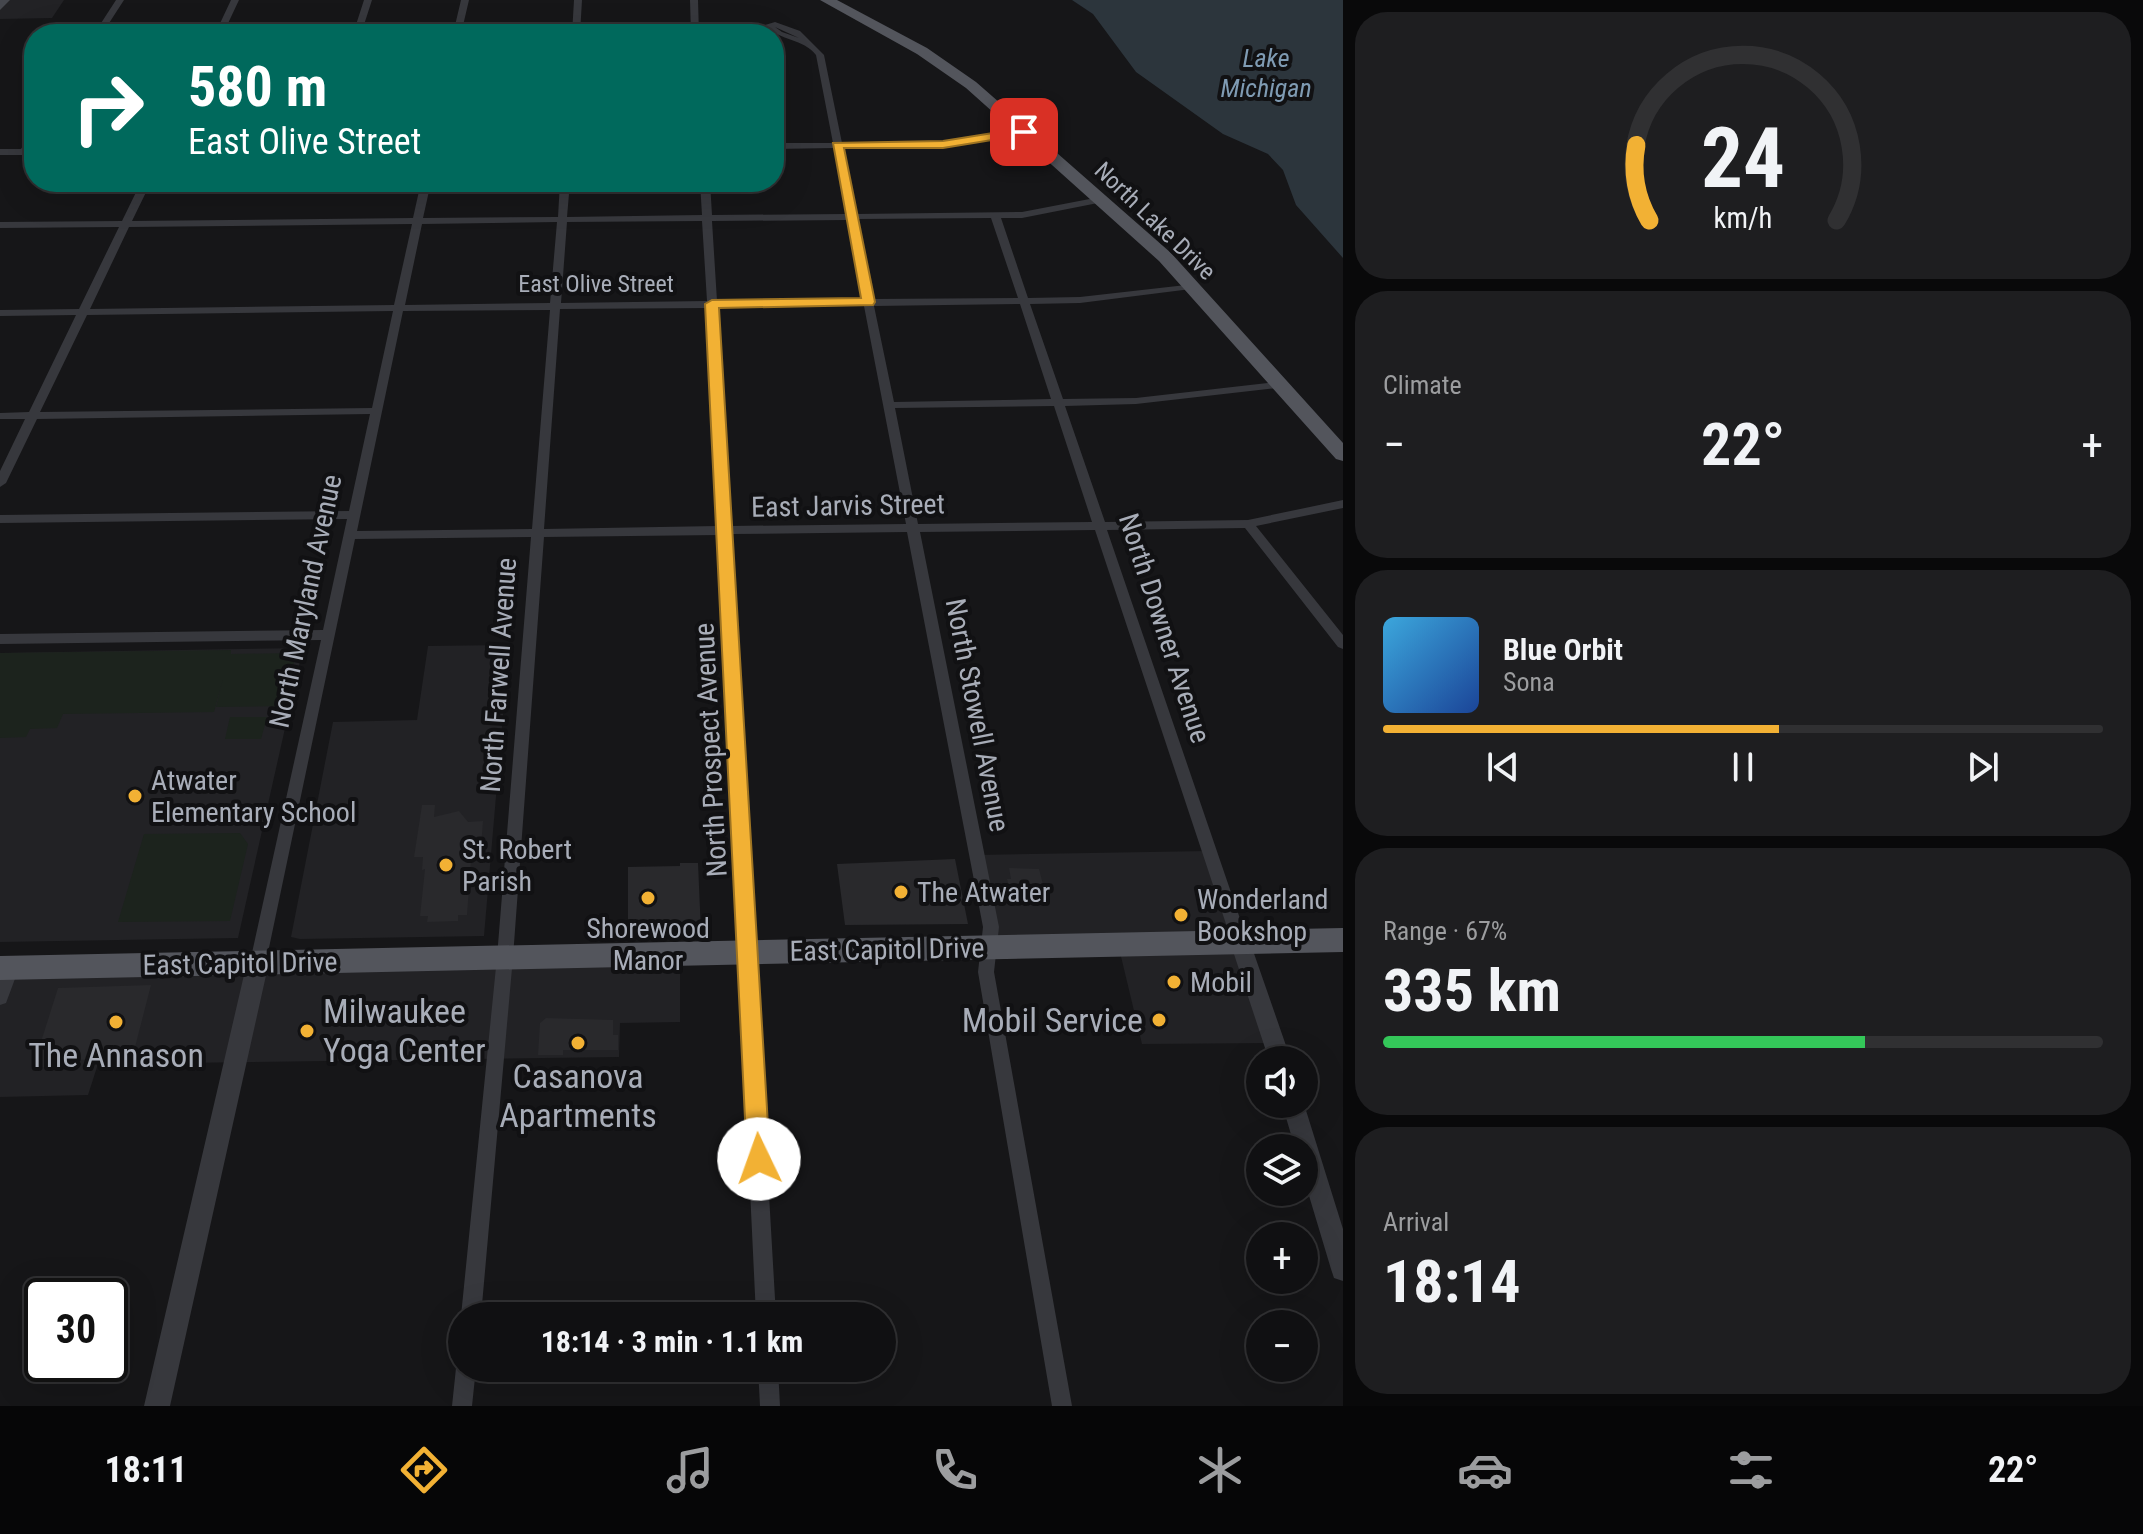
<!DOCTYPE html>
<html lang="en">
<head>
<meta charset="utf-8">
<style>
  :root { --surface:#101012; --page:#1e1e20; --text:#f1f3f6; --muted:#9c9d9f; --line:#303032; --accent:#f2b134 }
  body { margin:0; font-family:"Roboto Condensed",sans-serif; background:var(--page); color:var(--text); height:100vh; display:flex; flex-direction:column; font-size:30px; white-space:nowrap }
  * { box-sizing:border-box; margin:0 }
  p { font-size:26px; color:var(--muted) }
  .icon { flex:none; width:44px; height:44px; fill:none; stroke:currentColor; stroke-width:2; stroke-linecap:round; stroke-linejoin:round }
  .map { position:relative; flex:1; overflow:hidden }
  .side { display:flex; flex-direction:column; gap:12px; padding:12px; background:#09090a; width:800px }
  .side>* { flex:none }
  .top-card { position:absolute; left:24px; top:24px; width:760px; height:168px; border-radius:32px; box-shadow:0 8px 32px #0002,0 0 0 2px var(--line); background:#00695c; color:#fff; overflow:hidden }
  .tools { position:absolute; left:1246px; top:1046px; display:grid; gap:16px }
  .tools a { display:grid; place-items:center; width:72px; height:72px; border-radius:50%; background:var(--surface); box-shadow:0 8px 32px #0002,0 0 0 2px var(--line); font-size:40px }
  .speed { position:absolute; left:24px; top:1278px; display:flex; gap:16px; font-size:40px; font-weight:700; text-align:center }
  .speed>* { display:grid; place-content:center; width:104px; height:104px; border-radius:50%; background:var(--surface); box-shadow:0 8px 32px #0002,0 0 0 2px var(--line); line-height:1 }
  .speed .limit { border:4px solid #111; border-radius:12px; background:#fff; color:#111 }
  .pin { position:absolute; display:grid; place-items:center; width:68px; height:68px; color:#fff; margin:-34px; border-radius:16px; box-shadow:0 4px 12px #0006 }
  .me { position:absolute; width:88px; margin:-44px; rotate:357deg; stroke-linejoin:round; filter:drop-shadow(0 0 6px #0008) }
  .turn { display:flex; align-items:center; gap:28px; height:168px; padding:0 32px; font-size:36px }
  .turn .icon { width:104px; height:104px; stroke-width:2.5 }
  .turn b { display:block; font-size:56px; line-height:68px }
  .big { font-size:60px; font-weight:700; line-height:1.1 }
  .side .card { flex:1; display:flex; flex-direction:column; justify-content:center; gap:12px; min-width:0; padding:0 28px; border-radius:32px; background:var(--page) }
  .side .dial { align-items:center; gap:0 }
  .dial svg { height:208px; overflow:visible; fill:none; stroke:var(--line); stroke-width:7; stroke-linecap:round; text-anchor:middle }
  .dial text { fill:var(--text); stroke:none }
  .song { display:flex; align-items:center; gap:24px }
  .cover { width:96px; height:96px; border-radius:12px; background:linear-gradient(135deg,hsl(200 70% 55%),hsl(220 70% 35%)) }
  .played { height:8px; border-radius:4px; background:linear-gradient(90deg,var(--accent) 55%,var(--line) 55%) }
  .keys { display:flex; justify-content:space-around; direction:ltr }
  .heat { display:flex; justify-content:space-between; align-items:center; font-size:44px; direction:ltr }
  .charge { height:12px; border-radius:6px; background:linear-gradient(90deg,#34c759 67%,var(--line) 0) }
  .trip { position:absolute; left:448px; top:1302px; width:448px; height:80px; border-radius:40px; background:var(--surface); box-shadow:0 8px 32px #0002,0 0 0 2px var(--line); font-weight:700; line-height:80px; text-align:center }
  .dock { display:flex; height:128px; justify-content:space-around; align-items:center; background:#060607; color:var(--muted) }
  .dock .icon { width:56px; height:56px }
  .dock .on { color:var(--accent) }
  .dock b { font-size:36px; color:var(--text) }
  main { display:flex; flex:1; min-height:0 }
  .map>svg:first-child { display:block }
  .built { fill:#222225 }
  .green { fill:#1c231d }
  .water { fill:#2c353c }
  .building { fill:#29292c }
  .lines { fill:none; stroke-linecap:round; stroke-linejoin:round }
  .minor { fill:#37383d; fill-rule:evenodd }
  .tertiary { fill:#37383d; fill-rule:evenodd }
  .secondary { fill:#45474d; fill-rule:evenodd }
  .primary { fill:#53555c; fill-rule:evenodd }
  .route { fill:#f2b134; stroke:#9d7322; stroke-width:2 }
  .poi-dot { fill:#f2b134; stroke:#111113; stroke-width:3 }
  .labels { text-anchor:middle; stroke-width:8; stroke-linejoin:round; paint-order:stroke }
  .far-street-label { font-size:24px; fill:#a8adb8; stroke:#111113 }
  .far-water-label { font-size:26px; font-style:italic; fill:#7f9bb3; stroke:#111113 }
  .street-label { font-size:28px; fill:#a8adb8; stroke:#111113 }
  .poi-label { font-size:28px; fill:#a8adb8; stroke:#111113; text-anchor:start }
  .near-poi-label { font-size:34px; fill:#a8adb8; stroke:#111113 }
</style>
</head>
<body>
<main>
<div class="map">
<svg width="1343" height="1406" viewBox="0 0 1343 1406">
  <rect width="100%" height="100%" fill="#161618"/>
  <path class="built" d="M0,0H64L52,18L0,19Z
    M509,645L484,936L300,939L291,937L333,722L417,720L428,646Z
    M303,648L238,938L0,942V653Z
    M1208,851L1275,1043L1142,1044L1118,944L987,947L977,855Z
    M680,953V1022L620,1023L619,1057L98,1064L88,1095L0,1097V968Z"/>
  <path class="green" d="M231,650V654L296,653L284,706L216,707L223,679L214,712L63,714L57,728L30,729L26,737L0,738V653Z
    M230,717H267L261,739H225Z
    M240,833L248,844L230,921L118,922L144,834Z"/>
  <path class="water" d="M1072,0H1343V258L1296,205L1283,170L1268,154L1223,134L1136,72L1093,14Z"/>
  <path class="building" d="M422,805H435L434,817L459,811L468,822L483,821L480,860H471L467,915H458V921L427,922L428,916H420L425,869L422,870L423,857H414Z
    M955,859L968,924L845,925L837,864Z
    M680,863H698L701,933L628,934V867L680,866Z
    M1009,868L1039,869L1047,900L1012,899L1007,879H1011Z
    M151,985L132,1059L70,1060L68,1067H33L58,988Z
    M546,1018L613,1020V1035H618V1050H563V1055H538L540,1023Z"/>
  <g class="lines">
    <path class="minor" d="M116,0H124L102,34H94Z
      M231,0H239L223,34H215Z
      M364,0H372L361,34H353Z
      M461,0H469L461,34H453Z
      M574,0H582L580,34H572Z
      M690,0H698L699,34H691Z
      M775,22L800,31L824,55L842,143L943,141L1024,129L1028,132L1024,135L943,147L843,148L856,214L1022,212L1100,197L1105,200L1103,202L1022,218H1001L1028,298L1080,297L1195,284L1196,286L1191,289L1080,303L1030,304L1063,399L1136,398L1277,382L1283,385L1277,388L1136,404L1065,406L1105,522L1248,520L1343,500V508L1256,526L1343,635V649L1338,647L1245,528L1107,530L1248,942L1246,947L1240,949L1234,947L1232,942L1095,530L920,532L999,927L994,972L1072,1406H1052L978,972L983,927L907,532L731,534L776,1316H756L719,535L544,537L513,957L481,1316H462V1318L461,1316L497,957L531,537L355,539L266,962L264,967L258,969L252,967L250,962L321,640L0,644V634L323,630L347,519L0,523V515L349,511L370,414L37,419L6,483L0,487V471L25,419H0V413L29,412L76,315L0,316V310L79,309L119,227L0,228V222L122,221L141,182H151L132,221L413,218L421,182H431L423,218L558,217L560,182H570L567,217L702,215L700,182H710L712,215L846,214L834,148L774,149V143H833L816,55C803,38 781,42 765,25ZM775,27L799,38L782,32ZM991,218L1018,298L873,299L857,219ZM847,220L863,300L717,301L712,221ZM702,221L707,301L561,303L567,222ZM557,222L550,303L405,305L422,224ZM412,224L394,305L90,309L129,227ZM1020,304L1051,399L894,402L874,306ZM864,306L906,524L731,526L717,307ZM707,308L718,526L544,529L560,309ZM550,310L532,529L357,531L403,311ZM393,311L372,408L40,412L87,315ZM1054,406L1092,522L918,524L895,408Z
      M34,133V143L30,149H34V155H0V149H21L31,134Z
      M11,961L17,963L19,968L6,1003L0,1005V976L5,963Z
      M462,1360V1368H476L472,1406H452L456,1368L459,1361Z
      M758,1368H778L780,1406H760Z"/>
    <path class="tertiary" d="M1240,933L1247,936L1250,942L1291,1060H1269L1230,942L1233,936Z
      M258,953L265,956L269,962L170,1406H144L247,962L251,956Z
      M1282,1104H1304L1343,1229V1281L1334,1278L1331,1269L1304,1179V1148H1295Z"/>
    <path class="secondary" d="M0,0H10L0,10Z"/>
    <path class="primary" d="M820,0H837L927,48L976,82L1171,253L1343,443V461L1336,459L1159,261L966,88L917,54Z
      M1343,928V952L0,980V956Z"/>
  </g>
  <path class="route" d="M1024,128L1028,129V134L943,148H844L875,302L873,305L719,308L770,1159L767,1167L759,1170L750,1167L747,1159L705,304L712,300L861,298L833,143L943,141Z"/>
  <g class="poi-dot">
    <circle cx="135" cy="796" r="8"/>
    <circle cx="446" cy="865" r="8"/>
    <circle cx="901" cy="892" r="8"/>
    <circle cx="648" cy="898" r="8"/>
    <circle cx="1181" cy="915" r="8"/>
    <circle cx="1174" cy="982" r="8"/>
    <circle cx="1159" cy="1020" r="8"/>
    <circle cx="116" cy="1022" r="8"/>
    <circle cx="307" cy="1031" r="8"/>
    <circle cx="578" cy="1043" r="8"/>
  </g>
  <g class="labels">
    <g class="far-street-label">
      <text transform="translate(1155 221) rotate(44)" y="8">North Lake Drive</text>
      <text x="596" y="292">East Olive Street</text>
    </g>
    <g class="far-water-label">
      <text x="1266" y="67">Lake<tspan x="1266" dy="30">Michigan</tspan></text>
    </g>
    <g class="street-label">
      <text transform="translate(848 505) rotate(-1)" y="10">East Jarvis Street</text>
      <text transform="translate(305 601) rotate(-78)" y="10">North Maryland Avenue</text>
      <text transform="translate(1165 628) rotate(72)" y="10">North Downer Avenue</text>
      <text transform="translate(498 675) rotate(-86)" y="10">North Farwell Avenue</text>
      <text transform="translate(978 715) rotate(79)" y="10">North Stowell Avenue</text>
      <text transform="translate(710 750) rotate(-93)" y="10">North Prospect Avenue</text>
      <text transform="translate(887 949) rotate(-1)" y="10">East Capitol Drive</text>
      <text transform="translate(240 963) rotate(-1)" y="10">East Capitol Drive</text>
    </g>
    <g class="poi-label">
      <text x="151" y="790">Atwater<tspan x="151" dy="32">Elementary School</tspan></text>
      <text x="462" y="859">St. Robert<tspan x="462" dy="32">Parish</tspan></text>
      <text x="917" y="902">The Atwater</text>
      <text x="1197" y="909">Wonderland<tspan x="1197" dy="32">Bookshop</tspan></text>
      <text x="648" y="938" text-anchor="middle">Shorewood<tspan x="648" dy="32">Manor</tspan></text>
      <text x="1190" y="992">Mobil</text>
    </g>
    <g class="near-poi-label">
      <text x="323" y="1023" text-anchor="start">Milwaukee<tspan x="323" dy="39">Yoga Center</tspan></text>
      <text x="1143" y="1032" text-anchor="end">Mobil Service</text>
      <text x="116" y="1067">The Annason</text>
      <text x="578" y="1088">Casanova<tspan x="578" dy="39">Apartments</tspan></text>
    </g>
  </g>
</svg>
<div class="tools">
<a><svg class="icon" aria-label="sound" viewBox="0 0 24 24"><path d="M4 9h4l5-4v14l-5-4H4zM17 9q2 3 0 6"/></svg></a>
<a><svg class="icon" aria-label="layers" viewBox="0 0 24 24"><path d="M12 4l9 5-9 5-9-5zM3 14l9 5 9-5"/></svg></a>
<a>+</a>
<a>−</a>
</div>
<div class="speed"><div class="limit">30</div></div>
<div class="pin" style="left:1024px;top:132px;background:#d93025"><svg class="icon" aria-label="arrive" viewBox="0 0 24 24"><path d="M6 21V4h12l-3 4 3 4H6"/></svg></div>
<svg class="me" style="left:759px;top:1159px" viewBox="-20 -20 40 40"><circle r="19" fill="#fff"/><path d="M0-13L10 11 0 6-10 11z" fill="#f2b134"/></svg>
<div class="trip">18:14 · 3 min · 1.1 km</div>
<div class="top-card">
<div class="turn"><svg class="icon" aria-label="right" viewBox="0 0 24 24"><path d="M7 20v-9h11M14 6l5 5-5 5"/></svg><div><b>580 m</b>East Olive Street</div></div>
</div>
</div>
<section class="side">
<div class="card dial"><svg viewBox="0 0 100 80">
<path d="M14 69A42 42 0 1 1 86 69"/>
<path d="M14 69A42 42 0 0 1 9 40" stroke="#f2b134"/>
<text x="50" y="56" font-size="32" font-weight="700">24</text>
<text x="50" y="72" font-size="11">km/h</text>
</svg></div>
<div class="card"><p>Climate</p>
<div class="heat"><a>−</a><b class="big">22°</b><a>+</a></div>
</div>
<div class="card">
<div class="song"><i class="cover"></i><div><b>Blue Orbit</b><p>Sona</p></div></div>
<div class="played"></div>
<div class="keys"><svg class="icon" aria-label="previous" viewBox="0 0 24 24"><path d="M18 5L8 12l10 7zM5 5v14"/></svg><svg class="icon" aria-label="pause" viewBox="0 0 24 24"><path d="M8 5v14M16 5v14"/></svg><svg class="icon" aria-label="next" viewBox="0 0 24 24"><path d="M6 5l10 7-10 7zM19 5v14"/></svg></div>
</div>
<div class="card"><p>Range · 67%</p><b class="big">335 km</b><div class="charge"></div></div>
<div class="card"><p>Arrival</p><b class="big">18:14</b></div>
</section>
</main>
<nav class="dock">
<b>18:11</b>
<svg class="icon on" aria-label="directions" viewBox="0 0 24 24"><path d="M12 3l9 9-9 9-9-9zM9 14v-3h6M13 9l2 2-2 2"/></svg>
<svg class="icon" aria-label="music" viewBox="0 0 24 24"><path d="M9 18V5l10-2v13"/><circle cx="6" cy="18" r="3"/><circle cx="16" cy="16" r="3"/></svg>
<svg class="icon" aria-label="phone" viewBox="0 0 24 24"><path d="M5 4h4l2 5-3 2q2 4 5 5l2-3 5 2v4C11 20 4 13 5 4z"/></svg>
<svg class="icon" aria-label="climate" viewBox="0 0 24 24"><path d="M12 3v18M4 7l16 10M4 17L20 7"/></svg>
<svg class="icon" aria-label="car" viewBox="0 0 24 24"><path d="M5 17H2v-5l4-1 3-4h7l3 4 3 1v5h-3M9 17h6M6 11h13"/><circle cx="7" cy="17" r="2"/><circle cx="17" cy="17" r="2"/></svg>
<svg class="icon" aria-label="filters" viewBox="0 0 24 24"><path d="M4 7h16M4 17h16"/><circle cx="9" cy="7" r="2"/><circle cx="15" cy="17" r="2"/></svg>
<b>22°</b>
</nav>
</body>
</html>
